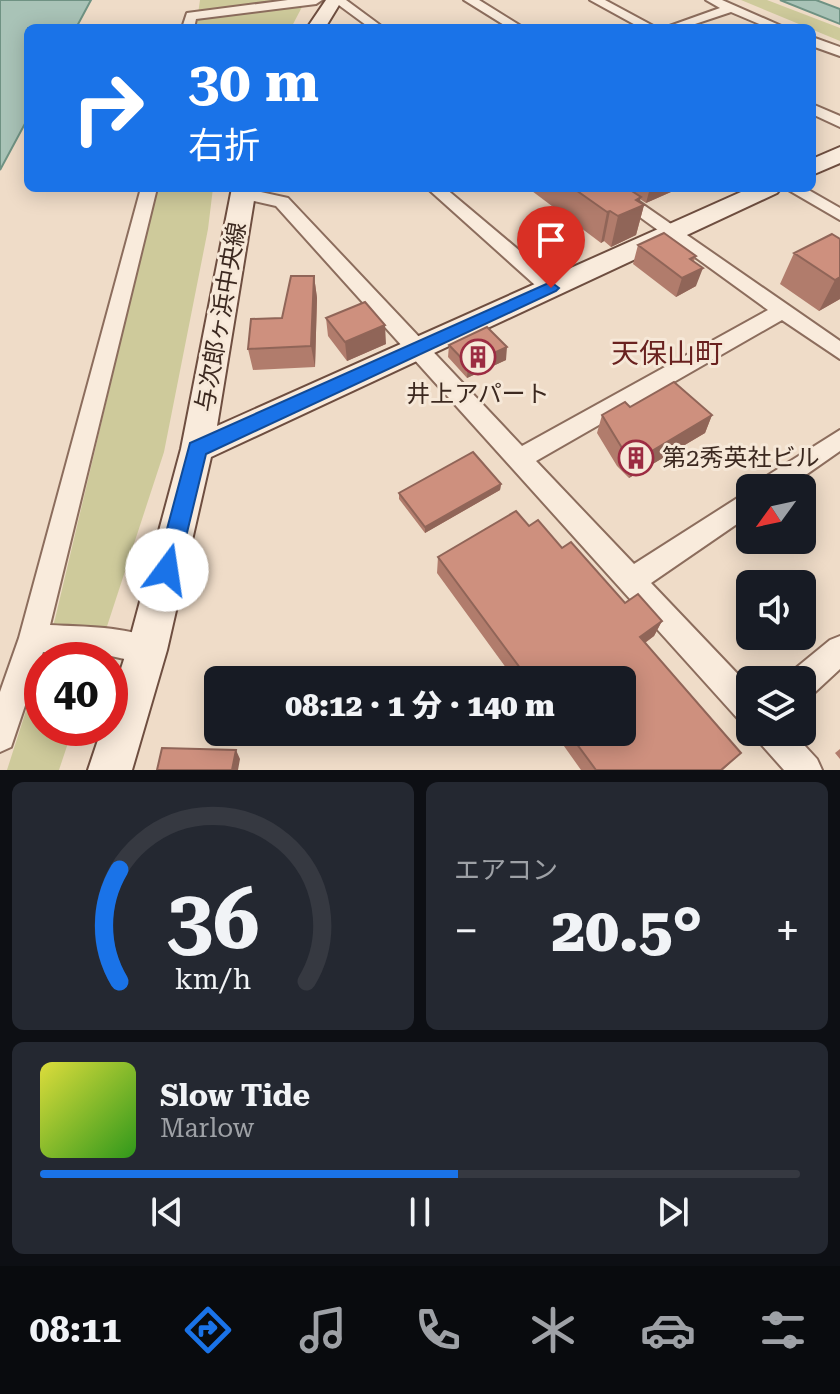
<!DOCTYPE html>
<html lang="ja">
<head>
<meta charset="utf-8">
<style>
  :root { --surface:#171b24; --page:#242831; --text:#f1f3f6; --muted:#9ea1a6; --line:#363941; --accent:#1a73e8 }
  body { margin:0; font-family:"Roboto Serif","Noto Sans JP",serif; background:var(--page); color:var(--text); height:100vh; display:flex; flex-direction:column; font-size:30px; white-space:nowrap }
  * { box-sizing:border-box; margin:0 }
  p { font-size:26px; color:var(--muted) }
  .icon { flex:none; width:44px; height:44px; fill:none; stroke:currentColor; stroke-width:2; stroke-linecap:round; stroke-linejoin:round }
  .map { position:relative; height:770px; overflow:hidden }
  .panel { display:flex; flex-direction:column; gap:12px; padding:12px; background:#0d0f14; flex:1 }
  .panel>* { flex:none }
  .top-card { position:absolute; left:24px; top:24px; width:792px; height:168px; border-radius:12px; box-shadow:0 4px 20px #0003; background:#1a73e8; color:#fff; overflow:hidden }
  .needle { width:52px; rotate:237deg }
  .fabs { position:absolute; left:736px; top:474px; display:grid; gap:16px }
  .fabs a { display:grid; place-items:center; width:80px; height:80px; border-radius:12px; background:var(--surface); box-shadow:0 4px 20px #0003; font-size:40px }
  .speed { position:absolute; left:24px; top:642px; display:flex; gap:16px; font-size:40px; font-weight:700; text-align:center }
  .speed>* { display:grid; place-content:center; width:104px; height:104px; border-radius:50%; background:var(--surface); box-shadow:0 4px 20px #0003; line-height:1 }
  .speed .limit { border:12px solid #d22; background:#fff; color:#111 }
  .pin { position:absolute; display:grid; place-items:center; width:68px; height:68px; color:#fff; margin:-82px -34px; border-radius:50% 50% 50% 0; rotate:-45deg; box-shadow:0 0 8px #0007 }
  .pin .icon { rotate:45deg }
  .me { position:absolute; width:88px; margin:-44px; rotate:14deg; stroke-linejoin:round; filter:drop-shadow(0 0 6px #0008) }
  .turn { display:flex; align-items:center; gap:28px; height:168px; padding:0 32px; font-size:36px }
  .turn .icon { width:104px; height:104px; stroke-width:2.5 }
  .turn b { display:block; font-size:56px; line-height:68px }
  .big { font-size:60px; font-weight:800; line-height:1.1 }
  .panel .tile { flex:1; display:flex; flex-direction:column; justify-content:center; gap:12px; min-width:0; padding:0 28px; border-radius:12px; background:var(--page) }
  .panel .dial { align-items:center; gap:0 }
  .dial svg { height:208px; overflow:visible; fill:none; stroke:var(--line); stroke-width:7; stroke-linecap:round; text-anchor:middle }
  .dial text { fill:var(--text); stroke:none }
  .song { display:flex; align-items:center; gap:24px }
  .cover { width:96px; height:96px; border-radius:12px; background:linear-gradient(135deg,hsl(60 70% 55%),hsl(110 70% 35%)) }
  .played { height:8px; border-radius:4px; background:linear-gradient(90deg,var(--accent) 55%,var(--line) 55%) }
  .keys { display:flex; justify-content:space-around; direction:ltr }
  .heat { display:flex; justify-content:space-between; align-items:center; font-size:44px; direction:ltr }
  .panel .tiles { flex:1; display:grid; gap:12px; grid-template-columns:1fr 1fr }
  .tile:last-child { grid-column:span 2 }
  .trip { position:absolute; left:204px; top:666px; width:432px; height:80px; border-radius:12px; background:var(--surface); box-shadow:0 4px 20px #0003; font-weight:800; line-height:80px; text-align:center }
  .menu { display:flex; height:128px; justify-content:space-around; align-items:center; background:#090b0e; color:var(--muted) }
  .menu .icon { width:56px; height:56px }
  .menu .current { color:var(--accent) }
  .menu b { font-size:36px; color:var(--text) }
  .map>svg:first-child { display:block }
  .green { fill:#ceca9b }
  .water { fill:#a9c3b7; stroke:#6f9283; stroke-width:2 }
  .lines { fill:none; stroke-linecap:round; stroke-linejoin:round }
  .street-casing { stroke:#8c6d5d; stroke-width:4 }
  .secondary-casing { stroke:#6e4e40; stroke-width:4 }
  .street { fill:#f9ebdc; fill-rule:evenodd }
  .secondary { fill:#f9ebdc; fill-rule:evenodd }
  .wall { fill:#b17c6c }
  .shaded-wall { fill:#906558 }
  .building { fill:#ce907e; stroke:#906558; stroke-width:2 }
  .route { fill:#1a73e8; stroke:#114b97; stroke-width:2 }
  .labels { text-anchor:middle; stroke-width:6; stroke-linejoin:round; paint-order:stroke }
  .street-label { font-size:24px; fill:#3c2920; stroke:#f6e8d8 }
  .poi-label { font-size:24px; fill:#3c2920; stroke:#f6e8d8 }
  .quarter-label { font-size:28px; fill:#69211f; stroke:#f6e8d8 }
</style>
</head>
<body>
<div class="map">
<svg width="840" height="770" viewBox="0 0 840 770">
  <rect width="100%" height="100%" fill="#efdcc8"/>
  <path class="green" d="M200,0H310L302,7L291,28H196Z
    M741,0H767L840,28V41Z
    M157,188H213L208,229L164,452L96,660H42L55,619Z
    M42,661V728H73L59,770H7Z"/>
  <path class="water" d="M0,0H91L76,28H28V118L0,170Z
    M780,0H816L840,9V24Z"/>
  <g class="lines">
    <g class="street-casing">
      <path id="street" d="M288,0H322L316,4L196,19L194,28H182L187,13Z
        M332,0H346L384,28H370Z
        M464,0H479L524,28H509Z
        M590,0H605L657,28H641Z
        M706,0H722L786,28H769L731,12L683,28H664L720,8Z
        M812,37L840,47V56L812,46Z
        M812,104L840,116V127L812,114Z
        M141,188H157L50,625C86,627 123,626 157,640L161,650L157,660L147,664L111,656L43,652L11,747L0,752V692L19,638Z
        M243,188L288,198L522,446L768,310L600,188H619L840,341V359L782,320L536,461L634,564L750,490V515L651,583L750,687V724L739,720L276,206L237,197L234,193Z
        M427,188H445L558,283L561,288L558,293H544Z
        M785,188H805L840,208V220Z
        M840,430V451L787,488H756L759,481Z
        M840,636V669L813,694L802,698V680H788L791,672L830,640Z
        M755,732H792L817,759L822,770H784L760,743Z"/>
    </g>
    <g class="secondary-casing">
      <path id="secondary" d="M326,0H342L325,28H307Z
        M840,147V163L812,175V159Z
        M232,188H256L217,426L750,188H781L777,193L211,457L167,650L132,770H88L102,728H110V703L127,650L181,449Z"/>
    </g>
    <use href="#street" class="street"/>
    <use href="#secondary" class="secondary"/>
  </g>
  <path class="wall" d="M528,188H680L646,203L640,199V202L644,205L636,235L611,247L604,241L601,243Z
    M832,234L840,299L819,311L780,284L794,253Z
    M638,245L696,256L694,261L696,286L676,297L633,264Z
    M314,276L317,298L315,367L253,370L248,349L282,318Z
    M326,318L386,344L347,361L328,336Z
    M449,345L506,360L467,378L448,357Z
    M630,407L712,415L705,433L629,478L617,466L597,433L602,415Z
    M501,484L500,490L425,533L399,499V493Z
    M529,526L562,548L625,603L662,621L654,636L645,643L741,753L723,770H581L554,732H622V680H515L437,573L438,557Z
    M840,749V759L835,753Z"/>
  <path class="shaded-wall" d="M297,188H309L298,192Z
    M650,188H680L646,203Z
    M641,197L638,208L644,205L636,235L611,247L618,216L636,200Z
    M610,211L604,241L601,243L607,212Z
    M703,268L696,286L676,297L682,278Z
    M314,276L317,298L315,367L311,346Z
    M840,277V299L819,311L835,280Z
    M385,325L386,344L347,361L345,342Z
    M507,347L506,360L467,378L468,365Z
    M712,415L705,433L629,478L635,461Z
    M501,484L500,490L425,533V527Z
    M662,621L654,636L632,652L640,637Z
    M236,750L240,759L238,770H232Z"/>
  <path class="building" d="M573,188H627L641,197L636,200L644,205L618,216L610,211L607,212Z
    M664,233L696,256L690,259L703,268L682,278L638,245Z
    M832,234L840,239V277L835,280L794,253Z
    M291,276H314L311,346L248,349L251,319L282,318Z
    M365,302L385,325L345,342L326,318Z
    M487,327L507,347L468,365L449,345Z
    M674,382L712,415L635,461L622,448L602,415L625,402L630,407Z
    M473,452L501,484L425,527L399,493Z
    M516,511L529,526L538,520L562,548L571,542L625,603L638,594L662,621L640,637L741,753L721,770H596L568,732H622V680H529L438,557Z
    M162,748L236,750L232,770H157Z"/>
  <path class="route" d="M551,282L559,288L556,291L206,454L178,570L175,578L167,580L159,578L156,570L190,443Z"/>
  <defs>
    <g id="building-ring" transform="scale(1.8)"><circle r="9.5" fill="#f6e8d8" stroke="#9c2c42" stroke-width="1.5"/><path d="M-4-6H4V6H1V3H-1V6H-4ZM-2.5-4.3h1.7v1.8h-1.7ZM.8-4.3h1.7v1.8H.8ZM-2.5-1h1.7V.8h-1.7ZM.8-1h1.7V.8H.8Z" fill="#9c2c42"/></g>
  </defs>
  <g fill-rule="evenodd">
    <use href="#building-ring" x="478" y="357"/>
    <use href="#building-ring" x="636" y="458"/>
  </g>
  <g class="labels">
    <g class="street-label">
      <text transform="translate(221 317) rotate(-80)" y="8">与次郎ヶ浜中央線</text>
    </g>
    <g class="poi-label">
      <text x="478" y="402">井上アパート</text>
      <text x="662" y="466" text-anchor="start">第2秀英社ビル</text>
    </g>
    <g class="quarter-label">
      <text x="667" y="363">天保山町</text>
    </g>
  </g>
</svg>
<div class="fabs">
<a><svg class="needle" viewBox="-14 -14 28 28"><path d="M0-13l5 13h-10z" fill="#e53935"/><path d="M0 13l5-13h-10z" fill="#9ea1a6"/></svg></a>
<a><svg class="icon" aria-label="sound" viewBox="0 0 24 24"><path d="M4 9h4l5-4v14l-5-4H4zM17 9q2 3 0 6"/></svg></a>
<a><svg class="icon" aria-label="layers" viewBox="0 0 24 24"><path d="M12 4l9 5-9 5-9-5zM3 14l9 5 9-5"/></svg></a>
</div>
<div class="speed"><div class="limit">40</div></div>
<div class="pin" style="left:551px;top:288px;background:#d93025"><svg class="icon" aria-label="arrive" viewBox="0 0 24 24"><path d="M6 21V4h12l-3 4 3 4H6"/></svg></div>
<svg class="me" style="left:167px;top:570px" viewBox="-20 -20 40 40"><circle r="19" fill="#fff"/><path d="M0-13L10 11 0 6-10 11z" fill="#1a73e8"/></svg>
<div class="trip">08:12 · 1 分 · 140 m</div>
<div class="top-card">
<div class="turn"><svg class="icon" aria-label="right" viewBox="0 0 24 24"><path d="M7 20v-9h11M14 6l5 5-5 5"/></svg><div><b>30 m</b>右折</div></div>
</div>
</div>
<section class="panel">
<div class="tiles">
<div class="tile dial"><svg viewBox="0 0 100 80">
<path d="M14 69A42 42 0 1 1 86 69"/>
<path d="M14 69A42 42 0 0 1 14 26" stroke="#1a73e8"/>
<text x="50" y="56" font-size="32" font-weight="700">36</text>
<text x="50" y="72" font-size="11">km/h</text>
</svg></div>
<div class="tile"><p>エアコン</p>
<div class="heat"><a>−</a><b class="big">20.5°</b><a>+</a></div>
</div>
<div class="tile">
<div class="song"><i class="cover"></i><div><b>Slow Tide</b><p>Marlow</p></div></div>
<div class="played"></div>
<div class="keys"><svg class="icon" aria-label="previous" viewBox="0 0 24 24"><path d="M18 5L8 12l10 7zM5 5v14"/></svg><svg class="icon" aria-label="pause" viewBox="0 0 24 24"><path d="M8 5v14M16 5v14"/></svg><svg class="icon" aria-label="next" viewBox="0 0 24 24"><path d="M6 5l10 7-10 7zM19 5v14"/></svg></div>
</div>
</div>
</section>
<nav class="menu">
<b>08:11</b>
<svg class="icon current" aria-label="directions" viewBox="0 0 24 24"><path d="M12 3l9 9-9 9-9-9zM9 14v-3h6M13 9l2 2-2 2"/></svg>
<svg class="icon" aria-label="music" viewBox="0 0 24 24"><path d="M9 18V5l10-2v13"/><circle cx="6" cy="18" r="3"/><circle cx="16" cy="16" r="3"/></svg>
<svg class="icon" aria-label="phone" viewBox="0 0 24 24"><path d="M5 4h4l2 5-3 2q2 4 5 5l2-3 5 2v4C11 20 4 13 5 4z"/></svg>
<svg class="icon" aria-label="climate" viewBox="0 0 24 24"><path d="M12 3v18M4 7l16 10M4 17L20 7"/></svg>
<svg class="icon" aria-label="car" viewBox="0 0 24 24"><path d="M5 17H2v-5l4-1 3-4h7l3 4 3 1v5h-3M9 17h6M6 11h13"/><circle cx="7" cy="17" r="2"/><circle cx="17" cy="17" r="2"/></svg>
<svg class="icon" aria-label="filters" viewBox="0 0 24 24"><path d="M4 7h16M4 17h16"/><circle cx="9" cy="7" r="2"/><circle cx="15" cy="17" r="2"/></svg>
</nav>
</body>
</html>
